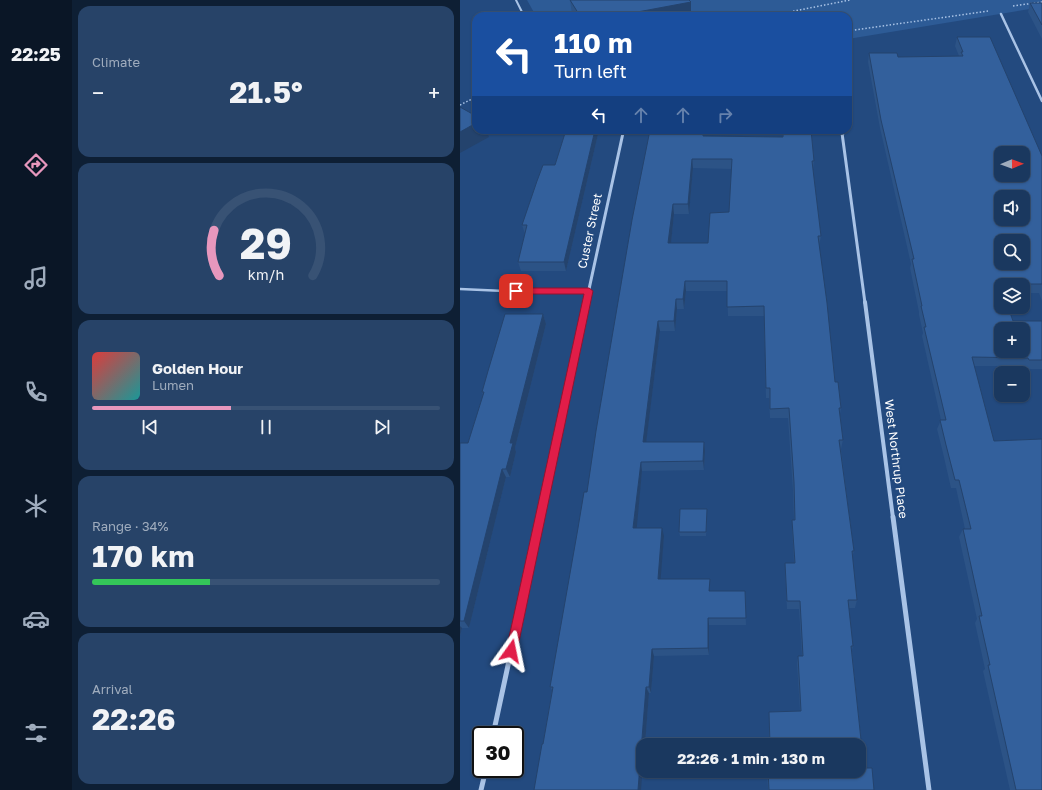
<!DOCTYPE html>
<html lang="en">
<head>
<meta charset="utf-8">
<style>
  :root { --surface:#1a385f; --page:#274368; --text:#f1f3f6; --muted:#9facbd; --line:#385274; --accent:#e797bd }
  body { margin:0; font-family:"Golos Text",sans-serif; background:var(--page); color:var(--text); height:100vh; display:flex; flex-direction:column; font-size:15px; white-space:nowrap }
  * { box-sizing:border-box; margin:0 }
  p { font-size:13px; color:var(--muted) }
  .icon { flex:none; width:22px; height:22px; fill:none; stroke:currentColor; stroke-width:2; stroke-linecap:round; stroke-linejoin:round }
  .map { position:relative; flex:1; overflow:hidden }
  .panel { display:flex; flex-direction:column; gap:6px; padding:6px; background:#0e1f34; width:388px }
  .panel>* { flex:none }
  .banner { position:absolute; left:12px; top:12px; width:380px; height:122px; border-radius:12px; box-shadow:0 1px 3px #0004,0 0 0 1px var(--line); background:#1a4fa0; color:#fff; overflow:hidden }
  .needle { width:26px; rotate:89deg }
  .controls { position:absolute; left:534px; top:146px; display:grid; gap:8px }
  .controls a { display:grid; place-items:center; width:36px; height:36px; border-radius:8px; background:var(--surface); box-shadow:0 1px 3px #0004,0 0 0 1px var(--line); font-size:20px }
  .speed { position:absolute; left:12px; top:726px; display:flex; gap:8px; font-size:20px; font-weight:700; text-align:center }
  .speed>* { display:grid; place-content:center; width:52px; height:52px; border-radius:50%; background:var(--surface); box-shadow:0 1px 3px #0004,0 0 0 1px var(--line); line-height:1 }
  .speed .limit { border:2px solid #111; border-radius:6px; background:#fff; color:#111 }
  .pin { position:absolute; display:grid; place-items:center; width:34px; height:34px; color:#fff; margin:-17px; border-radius:8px; box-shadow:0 2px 6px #0006 }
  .me { position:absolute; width:44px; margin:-22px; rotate:12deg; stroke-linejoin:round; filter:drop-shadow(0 0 3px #0008) }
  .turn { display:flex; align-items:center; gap:14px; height:84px; padding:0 16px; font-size:18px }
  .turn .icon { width:52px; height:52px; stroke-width:2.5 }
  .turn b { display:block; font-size:28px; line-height:34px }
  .lanes { display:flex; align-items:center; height:38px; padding:0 16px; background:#0003; justify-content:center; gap:20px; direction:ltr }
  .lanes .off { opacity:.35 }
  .big { font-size:30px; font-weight:700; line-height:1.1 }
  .panel .card { flex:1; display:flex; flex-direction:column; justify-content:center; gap:6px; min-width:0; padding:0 14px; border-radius:12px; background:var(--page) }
  .panel .dial { align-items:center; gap:0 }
  .dial svg { height:104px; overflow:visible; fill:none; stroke:var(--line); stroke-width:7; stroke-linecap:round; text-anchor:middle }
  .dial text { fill:var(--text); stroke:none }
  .song { display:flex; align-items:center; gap:12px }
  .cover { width:48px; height:48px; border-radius:6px; background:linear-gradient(135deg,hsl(0 70% 55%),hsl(180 70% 35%)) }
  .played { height:4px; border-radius:2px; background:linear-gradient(90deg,var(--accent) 40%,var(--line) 40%) }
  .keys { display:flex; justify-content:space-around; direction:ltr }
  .heat { display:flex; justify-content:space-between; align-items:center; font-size:22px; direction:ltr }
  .charge { height:6px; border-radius:3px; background:linear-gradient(90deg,#34c759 34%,var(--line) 0) }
  .trip { position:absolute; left:176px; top:738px; width:230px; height:40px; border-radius:12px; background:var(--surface); box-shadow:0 1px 3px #0004,0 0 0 1px var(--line); font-weight:700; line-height:40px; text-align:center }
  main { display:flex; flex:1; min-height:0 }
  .dock { display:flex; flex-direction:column; width:72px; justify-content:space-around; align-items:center; background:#0a1626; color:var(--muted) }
  .dock .icon { width:28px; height:28px }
  .dock .selected { color:var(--accent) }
  .dock b { font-size:18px; color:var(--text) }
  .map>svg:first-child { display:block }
  .green { fill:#2d5b96 }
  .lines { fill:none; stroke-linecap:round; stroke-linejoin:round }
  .path { stroke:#a9c3e6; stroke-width:1.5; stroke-dasharray:1.5 2; stroke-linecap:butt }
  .lane-far1 { stroke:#a9c3e6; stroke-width:2 }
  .lane { stroke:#a9c3e6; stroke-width:2.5 }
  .street-far3 { stroke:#a9c3e6; stroke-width:2.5 }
  .street-far2 { stroke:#a9c3e6; stroke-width:3 }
  .street-far1 { stroke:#a9c3e6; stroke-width:4 }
  .street { stroke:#a9c3e6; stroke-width:5 }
  .wall { fill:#2c5386; fill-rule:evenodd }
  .shaded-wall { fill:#24436d }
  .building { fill:#33609c; stroke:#24436d; fill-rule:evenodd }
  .route { fill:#e11d48; stroke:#92132f }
  .labels { text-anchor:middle; stroke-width:4; stroke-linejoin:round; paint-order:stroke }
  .street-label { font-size:12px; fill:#fff; stroke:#234a7f }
</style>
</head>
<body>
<main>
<nav class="dock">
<b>22:25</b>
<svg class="icon selected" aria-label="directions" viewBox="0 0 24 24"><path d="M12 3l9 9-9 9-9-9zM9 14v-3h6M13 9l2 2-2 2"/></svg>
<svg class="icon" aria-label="music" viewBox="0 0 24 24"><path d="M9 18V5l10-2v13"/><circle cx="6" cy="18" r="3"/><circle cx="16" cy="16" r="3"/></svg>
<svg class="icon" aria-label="phone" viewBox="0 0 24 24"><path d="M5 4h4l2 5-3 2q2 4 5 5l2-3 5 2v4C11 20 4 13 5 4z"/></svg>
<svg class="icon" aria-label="climate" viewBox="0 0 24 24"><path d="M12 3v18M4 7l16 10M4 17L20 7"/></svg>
<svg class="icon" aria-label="car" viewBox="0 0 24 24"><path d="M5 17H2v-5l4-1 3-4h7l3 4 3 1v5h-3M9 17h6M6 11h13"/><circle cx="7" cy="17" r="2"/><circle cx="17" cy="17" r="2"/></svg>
<svg class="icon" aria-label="filters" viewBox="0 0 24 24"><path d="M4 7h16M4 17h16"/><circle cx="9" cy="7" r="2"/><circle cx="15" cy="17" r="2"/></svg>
</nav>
<section class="panel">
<div class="card"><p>Climate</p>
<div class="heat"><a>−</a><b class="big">21.5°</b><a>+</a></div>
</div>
<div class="card dial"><svg viewBox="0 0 100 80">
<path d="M14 69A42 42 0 1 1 86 69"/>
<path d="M14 69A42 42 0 0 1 10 34" stroke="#e797bd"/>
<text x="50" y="56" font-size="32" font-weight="700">29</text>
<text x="50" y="72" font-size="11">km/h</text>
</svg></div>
<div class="card">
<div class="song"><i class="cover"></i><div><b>Golden Hour</b><p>Lumen</p></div></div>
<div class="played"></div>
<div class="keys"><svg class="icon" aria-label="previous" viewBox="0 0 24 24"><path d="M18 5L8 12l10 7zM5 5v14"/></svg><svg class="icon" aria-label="pause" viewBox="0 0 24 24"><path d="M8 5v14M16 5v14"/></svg><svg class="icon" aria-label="next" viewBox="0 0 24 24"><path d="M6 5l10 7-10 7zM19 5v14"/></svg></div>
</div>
<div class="card"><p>Range · 34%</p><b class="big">170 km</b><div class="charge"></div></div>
<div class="card"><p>Arrival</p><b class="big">22:26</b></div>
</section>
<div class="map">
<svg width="582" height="790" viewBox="0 0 582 790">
  <rect width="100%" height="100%" fill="#234a7f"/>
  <path class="green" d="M67,0H582V7L388,39V16H76Z"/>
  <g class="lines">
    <path class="path" d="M553,6L582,2
      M309,16L390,0
      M388,31L528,11
      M0,105L16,97"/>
    <path class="lane-far1" d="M56,0L64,16"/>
    <path class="lane" d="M0,289L70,292L129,291"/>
    <path class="street-far3" d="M541,14L582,101
      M382,130L383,134
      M163,134L164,130"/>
    <path class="street-far2" d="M382,133L405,303
      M126,303L163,133"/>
    <path class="street-far1" d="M405,302L433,518
      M80,518L127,302"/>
    <path class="street" d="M433,517L469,790
      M33,735L80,517
      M21,790L26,769"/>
  </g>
  <path class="wall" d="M110,0L231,2V15L226,16H114L112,14Z
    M570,3H582V39L568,12Z
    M497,37L582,156V301L579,293H563V285H541L553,321H582V369H565L564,366H514L582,790H550L523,671L525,669L515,623L517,619L499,537L503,529H505L496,488H491L483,453L477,429L481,420L462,336L463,333L459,315V312L450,268L451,264L420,128L408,62L409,53L438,57L499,56L495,46Z
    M106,130H139L106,271H61L58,262L65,234L62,225L95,165Z
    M190,130H244V136L322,137V130H351L354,161L353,170L354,178L361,236L359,246L375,382L381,408L380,414L383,440L381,449L394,551L392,558L397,600L395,608H389L393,646L392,650L404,768L414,790H308L307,771L399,745H309V712L340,711L337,663L338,656H342L339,609H327L325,571V563H334L332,528V520H334L333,491L328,418H310L309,398H306L304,316H268L267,291H226L224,309H217L215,331H200L186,442H244L245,451L244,470L182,471L176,528L204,536L200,579L250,587V591H285L286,625H249V655L194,656L191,693H189L185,745L83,744L92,690L90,687L127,492ZM233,168L272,169L269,212L248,243H211L214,214H229Z
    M83,314L86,324L55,448L56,452L50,477H46L9,628H2L0,636V443H8L23,395L22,392Z
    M247,509V514L246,536H220L219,532Z"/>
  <path class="shaded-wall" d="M231,2V15L226,16H156Z
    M16,123V130H26L29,137L0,153V132Z
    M135,130H139L106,271L104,262Z
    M232,159L233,168L229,214L228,204Z
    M213,204L214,214L210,253L208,243Z
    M225,281L226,291L224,309L223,299Z
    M216,299L217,309L215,331L214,321Z
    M83,314L86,324L55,448L56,452L50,477L46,469L50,443Z
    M198,321L200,331L185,452L183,442Z
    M244,442L245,451L244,470L243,461Z
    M181,462L182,471L176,536L173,528Z
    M42,469L46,477L9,628L4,621Z
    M202,528L204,536L200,587L198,579Z
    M250,579V599L249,591Z
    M248,618L249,625V655L248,648Z
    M0,626L2,628L0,636Z
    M192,649L194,656L191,693L189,687Z
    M186,687L189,693L185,745H183V764L181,790H178Z"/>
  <path class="building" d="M110,0H229L231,2L156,16H120Z
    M570,3H582V25Z
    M497,37H530L582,156V284H541L542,285H541V307H548L553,321H582V360H569L568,358L512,357L534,441L582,439V790H556L528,665H530L519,616H522L503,529H511L499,480H495L486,445L480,420H486L464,327H466L461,306H462L452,259H454L421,120L409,53H437L438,57L503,56L501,52H503ZM541,153H563V175H541ZM541,197H563V219H541ZM541,241H563V263H541ZM541,329H563V351H541Z
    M0,107L16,116V123L0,132Z
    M106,130H135L104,262H58L67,225H62L77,181L83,165H95Z
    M190,130H244L243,136L323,137V130H351L354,161H352L354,178L361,236H358L367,303L375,382H378L381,408H379L383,440H379L394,551H392L397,600H388L393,646H391L404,768H412L414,790H309L308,771H399V745H310L309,712L341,711L338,656H343L340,601H327L325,563H335L332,520H335L334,482L329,408L310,409V388H306L304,306L267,307V281H225L223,299H216L214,321H198L183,442H244L243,461L181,462L173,528H202L198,579H250L249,591H285L286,618H248V648L192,649L189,687H186L178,790H74L82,744H83L93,687H90L118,528L124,492H127L136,431L172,220ZM232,159H272L269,212L250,213L248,243H208L213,204H228Z
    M45,314H83L50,443H53L46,469H42L4,621H0V443H8L24,392H22L28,371Z
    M220,509H247L246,532H219Z"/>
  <path class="route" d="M56,288H129L133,291L57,651L56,655L51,657L47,655L46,651L124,294H56L52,291Z"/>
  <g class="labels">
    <g class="street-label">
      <text transform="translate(130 231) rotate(-78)" y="4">Custer Street</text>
      <text transform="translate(436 459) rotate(83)" y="4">West Northrup Place</text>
    </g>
  </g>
</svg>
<div class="controls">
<a><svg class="needle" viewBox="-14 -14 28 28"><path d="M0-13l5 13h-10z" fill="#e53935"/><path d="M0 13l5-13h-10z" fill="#9facbd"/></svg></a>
<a><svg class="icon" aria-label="sound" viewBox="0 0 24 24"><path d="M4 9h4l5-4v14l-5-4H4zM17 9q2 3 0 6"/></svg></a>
<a><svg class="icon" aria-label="search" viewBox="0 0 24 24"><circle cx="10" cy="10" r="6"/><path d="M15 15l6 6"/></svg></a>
<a><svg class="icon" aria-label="layers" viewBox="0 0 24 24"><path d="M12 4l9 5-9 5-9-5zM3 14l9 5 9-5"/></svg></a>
<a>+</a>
<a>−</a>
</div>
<div class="speed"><div class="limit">30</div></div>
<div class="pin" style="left:56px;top:291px;background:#d93025"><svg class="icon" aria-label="arrive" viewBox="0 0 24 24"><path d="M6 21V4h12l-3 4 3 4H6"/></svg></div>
<svg class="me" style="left:51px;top:651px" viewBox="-20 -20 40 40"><path d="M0-17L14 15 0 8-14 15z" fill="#e11d48" stroke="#fff" stroke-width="4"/></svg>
<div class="trip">22:26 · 1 min · 130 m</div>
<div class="banner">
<div class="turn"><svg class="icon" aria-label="left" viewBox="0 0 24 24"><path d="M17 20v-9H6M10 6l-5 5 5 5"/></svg><div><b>110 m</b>Turn left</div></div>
<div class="lanes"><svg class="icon" aria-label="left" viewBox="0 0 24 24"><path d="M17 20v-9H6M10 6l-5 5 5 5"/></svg><svg class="icon off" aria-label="ahead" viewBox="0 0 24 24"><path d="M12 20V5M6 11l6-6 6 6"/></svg><svg class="icon off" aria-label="ahead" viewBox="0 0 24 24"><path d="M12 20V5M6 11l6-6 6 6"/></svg><svg class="icon off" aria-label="right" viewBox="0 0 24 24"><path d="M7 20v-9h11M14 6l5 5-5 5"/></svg></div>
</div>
</div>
</main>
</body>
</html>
